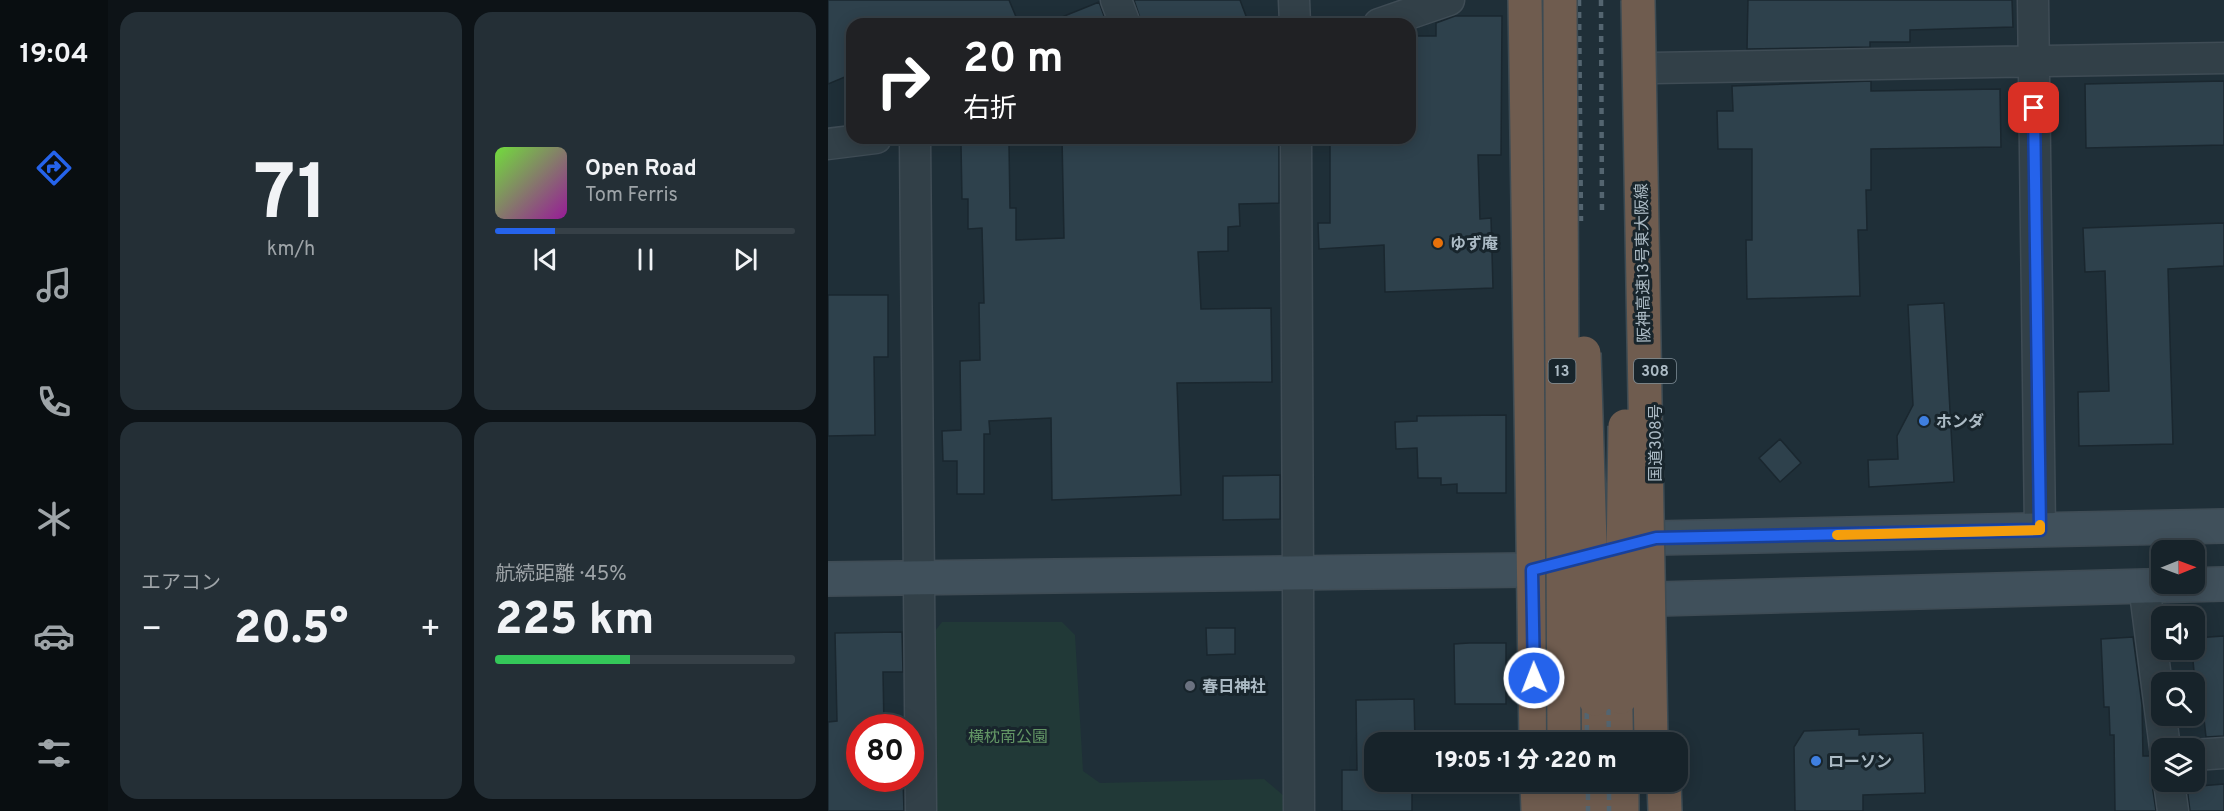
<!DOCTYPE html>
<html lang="ja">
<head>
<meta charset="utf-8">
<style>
  :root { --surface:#17232a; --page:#242f36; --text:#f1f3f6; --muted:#9ea4a8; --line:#364047; --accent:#2563eb }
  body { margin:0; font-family:Overpass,"Noto Sans JP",sans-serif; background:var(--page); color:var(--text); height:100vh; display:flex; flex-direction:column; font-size:22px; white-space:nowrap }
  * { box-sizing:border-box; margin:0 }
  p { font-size:20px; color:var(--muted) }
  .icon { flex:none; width:33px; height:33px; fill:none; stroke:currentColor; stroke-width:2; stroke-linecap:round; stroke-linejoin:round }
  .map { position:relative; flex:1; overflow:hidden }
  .sheet { display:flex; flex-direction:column; gap:12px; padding:12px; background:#0d1317; width:720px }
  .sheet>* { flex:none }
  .hud { position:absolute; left:18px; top:18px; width:570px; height:126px; border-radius:18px; box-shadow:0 3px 15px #0003,0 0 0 2px var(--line); background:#202124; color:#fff; overflow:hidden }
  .needle { width:39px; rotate:89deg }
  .buttons { position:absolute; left:1323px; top:540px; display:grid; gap:12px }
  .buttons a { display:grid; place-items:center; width:54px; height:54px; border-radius:12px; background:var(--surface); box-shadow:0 3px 15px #0003,0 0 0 2px var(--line); font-size:30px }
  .speed { position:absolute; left:18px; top:714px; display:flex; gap:12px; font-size:30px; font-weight:700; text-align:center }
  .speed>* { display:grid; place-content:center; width:78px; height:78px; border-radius:50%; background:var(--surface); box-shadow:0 3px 15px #0003,0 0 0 2px var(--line); line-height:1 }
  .speed .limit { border:9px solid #d22; background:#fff; color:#111 }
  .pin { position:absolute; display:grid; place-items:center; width:51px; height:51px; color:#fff; margin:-26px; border-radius:12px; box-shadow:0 3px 9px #0006 }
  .me { position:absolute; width:66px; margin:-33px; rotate:359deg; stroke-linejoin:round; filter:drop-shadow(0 0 4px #0008) }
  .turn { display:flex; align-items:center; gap:21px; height:126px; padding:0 18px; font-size:27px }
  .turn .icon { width:78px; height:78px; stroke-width:2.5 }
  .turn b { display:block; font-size:42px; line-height:51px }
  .big { font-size:45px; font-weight:800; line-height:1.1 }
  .sheet .widget { flex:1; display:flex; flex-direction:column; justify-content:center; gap:9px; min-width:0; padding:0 21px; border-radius:18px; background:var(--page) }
  .sheet .dial { align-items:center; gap:0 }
  .dial b { font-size:78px; line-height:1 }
  .song { display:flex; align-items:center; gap:18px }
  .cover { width:72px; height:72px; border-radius:9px; background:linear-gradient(135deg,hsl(100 70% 55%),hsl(300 70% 35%)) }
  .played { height:6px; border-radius:3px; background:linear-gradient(90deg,var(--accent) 20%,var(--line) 20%) }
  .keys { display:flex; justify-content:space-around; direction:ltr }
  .heat { display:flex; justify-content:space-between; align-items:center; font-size:33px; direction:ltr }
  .charge { height:9px; border-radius:4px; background:linear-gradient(90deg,#34c759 45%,var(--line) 0) }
  .sheet .tiles { flex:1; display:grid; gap:12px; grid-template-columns:repeat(2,1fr) }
  .trip { position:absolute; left:536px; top:732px; width:324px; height:60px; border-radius:18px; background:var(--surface); box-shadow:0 3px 15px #0003,0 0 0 2px var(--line); font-weight:800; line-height:60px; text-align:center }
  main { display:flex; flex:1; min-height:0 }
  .dock { display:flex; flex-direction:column; width:108px; justify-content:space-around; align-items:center; background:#090e11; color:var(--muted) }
  .dock .icon { width:42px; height:42px }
  .dock .selected { color:var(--accent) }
  .dock b { font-size:27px; color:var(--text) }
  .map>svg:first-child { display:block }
  .green { fill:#213937 }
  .building { fill:#2e414c; stroke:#1a272f; stroke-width:1.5 }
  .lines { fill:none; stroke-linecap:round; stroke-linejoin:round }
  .street-casing { stroke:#3f4c55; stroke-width:33 }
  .secondary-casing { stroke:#3f4c55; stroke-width:36 }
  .highway-casing { stroke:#3d4b53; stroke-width:36 }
  .street { stroke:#324048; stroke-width:30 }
  .secondary { stroke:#40505b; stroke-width:33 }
  .highway { stroke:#6f5c4f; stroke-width:33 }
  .rail { stroke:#546570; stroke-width:4.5; stroke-dasharray:6 6; stroke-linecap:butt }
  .highway-bridge-casing { stroke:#3d4b53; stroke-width:36; stroke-linecap:butt }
  .highway-bridge { stroke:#6f5c4f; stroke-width:33 }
  .route-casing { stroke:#184099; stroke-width:15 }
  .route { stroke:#2563eb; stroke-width:10 }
  .slow { stroke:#f59e0b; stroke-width:10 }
  .food-dot { fill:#e8710a; stroke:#18252c; stroke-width:2 }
  .shop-dot { fill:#3f7fe0; stroke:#18252c; stroke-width:2 }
  .worship-dot { fill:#6b7280; stroke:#18252c; stroke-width:2 }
  .labels { text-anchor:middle; stroke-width:6; stroke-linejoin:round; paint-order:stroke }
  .shield { fill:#18252c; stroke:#808e97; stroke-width:1.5 }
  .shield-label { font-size:15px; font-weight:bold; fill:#acbbc5 }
  .poi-label { font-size:16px; font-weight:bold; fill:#acbbc5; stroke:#18252c; text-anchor:start }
  .street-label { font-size:16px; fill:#acbbc5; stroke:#18252c }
  .park-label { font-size:16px; fill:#639665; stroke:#18252c }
</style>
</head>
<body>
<main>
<nav class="dock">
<b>19:04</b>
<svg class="icon selected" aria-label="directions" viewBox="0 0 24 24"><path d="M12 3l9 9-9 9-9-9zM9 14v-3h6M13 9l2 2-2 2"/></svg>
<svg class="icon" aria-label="music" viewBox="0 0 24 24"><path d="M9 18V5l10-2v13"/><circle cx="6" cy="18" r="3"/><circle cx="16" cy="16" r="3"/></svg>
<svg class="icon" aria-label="phone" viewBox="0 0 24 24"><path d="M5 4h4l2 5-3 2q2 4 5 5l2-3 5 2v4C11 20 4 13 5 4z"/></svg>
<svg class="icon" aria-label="climate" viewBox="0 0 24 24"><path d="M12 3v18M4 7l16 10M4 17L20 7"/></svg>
<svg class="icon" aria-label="car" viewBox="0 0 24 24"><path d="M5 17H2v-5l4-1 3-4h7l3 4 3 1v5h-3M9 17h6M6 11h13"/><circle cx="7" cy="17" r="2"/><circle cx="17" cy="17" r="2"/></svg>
<svg class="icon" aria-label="filters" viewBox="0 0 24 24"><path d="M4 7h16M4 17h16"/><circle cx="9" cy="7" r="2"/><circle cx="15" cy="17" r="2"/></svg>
</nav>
<section class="sheet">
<div class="tiles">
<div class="widget dial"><b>71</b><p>km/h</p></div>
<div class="widget">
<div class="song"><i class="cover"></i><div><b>Open Road</b><p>Tom Ferris</p></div></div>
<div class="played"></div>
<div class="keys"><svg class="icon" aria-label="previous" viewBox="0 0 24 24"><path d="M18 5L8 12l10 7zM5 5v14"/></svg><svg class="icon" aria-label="pause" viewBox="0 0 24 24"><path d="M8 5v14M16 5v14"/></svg><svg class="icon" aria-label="next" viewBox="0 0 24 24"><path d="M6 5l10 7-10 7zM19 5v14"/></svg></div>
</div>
<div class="widget"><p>エアコン</p>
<div class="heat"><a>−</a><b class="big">20.5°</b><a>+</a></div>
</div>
<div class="widget"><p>航続距離 · 45%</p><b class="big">225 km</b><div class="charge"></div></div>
</div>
</section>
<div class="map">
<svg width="1396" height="811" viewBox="0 0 1396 811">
  <rect width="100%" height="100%" fill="#1f2f38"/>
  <path class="green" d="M114,622H234L247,635L255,771L272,783L436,779L456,796V811H109L107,631Z"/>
  <path class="building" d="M0,0H181L191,24H24V74L0,84Z
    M306,0H412L421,24H314Z
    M920,0H1184L1185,27L1082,30V42H1042V47L919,49Z
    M271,2L279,24H219V23Z
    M627,16H674L673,155H650L652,219L663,218L665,288L557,292L556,245L491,249L490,223H502V138H582V111H585V36H608V23Z
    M1043,81V91L1172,89L1173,147L1043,149V190H1038L1039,230H1030L1032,296L919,299L918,240H924V149H890L889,111H905L904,86Z
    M1396,81V145L1258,148L1257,84Z
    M234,138H451V203L411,204L412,226L400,227V251L370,252L373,309L443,308L444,382L349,383L353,495L224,500L223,418L161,421L162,434H156V494H129V461H115L114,431L133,430L132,361L152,360L151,303H156L154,228L140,229V199H134L133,145H181L182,208H188V240L236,238Z
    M1396,223V266L1340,269L1345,444L1251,446L1250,392L1281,391L1277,271L1257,272L1255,228Z
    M0,295H60V357H46L47,435L0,436Z
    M1116,303L1126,482L1041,487L1040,460L1070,459L1069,436L1085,405L1080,305Z
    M678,415V493H629V484L613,485V478H590L589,448L568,449L567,422L589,421V416Z
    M952,439L973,463L952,482L931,458Z
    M452,475V519L395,520V476Z
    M378,628H407V654L379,655Z
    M74,632L75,672H55L56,728H32V778H75L76,811H0V722L9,721L7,633Z
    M1396,636V736L1378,737L1373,692L1368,693L1364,650H1366V638Z
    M1305,637L1314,705L1315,756H1322L1329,763L1324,784L1328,811H1287L1286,735H1282L1281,707H1276L1273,639Z
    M641,643H678V704H627L626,644Z
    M586,699L587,742H546V782H588V788L584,789V811H514V770H529L528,700Z
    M1031,729V735L1095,733L1097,793L1035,795V811H967L966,747L976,731Z
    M1396,784V811H1362L1359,787Z"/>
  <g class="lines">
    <g class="street-casing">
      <path id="street" d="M288,0L297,24
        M466,0L467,24
        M1205,0L1212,530
        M551,24L621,0
        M825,68L1396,58
        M87,138L93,811
        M468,138L471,811
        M0,144L48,138
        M1316,585L1337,748
        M1366,755L1396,753
        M1341,782L1345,811"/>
    </g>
    <g class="secondary-casing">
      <path id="secondary" d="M793,547L828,538L1396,526
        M0,579L704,570L734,577
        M793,591L830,599L1396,584"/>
    </g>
    <g class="highway-casing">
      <path id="highway" d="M697,0L708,742
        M793,697V742
        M767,699V742
        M709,782L710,811
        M736,782L737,811
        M768,782V811
        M794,782V811
        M836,782L837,811"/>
    </g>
    <use href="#street" class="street"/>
    <use href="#secondary" class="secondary"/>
    <use href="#highway" class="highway"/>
    <path class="rail" d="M751,0L753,221
      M773,0L774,215
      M779,625L781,742
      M758,629L759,742
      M760,782V811
      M781,782V811"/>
    <g class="highway-bridge-casing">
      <path id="highway-bridge" d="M732,0L736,742
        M810,0L823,742
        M756,353L767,699
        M793,697L797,426"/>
    </g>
    <use href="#highway-bridge" class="highway-bridge"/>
  </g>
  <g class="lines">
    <g class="route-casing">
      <path id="route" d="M706,678L704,570L828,538L1212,530L1206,108"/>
    </g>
    <use href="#route" class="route"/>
    <path class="slow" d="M1009,535L1212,530V525"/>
  </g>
  <circle class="food-dot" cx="610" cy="243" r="6"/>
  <g class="shop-dot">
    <circle cx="1096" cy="421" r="6"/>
    <circle cx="988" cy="761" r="6"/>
  </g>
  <circle class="worship-dot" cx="362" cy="686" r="6"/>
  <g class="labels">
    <g class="shield">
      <rect x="720.5" y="359" width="27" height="24" rx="4.5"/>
      <rect x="806" y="359" width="42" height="24" rx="4.5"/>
    </g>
    <g class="shield-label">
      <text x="734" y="376">13</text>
      <text x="827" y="376">308</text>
    </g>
    <g class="poi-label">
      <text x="622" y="249">ゆず庵</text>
      <text x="1108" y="427">ホンダ</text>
      <text x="374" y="692">春日神社</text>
      <text x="1000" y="767">ローソン</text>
    </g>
    <g class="street-label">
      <text transform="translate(814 263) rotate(-91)" y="6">阪神高速13号東大阪線</text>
      <text transform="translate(827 443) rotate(-90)" y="6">国道308号</text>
    </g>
    <g class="park-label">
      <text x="180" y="742">横枕南公園</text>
    </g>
  </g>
</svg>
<div class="buttons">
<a><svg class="needle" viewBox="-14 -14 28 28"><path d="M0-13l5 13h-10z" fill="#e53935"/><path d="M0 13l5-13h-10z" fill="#9ea4a8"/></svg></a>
<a><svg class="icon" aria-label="sound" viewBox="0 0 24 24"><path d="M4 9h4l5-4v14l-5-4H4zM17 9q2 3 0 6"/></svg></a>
<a><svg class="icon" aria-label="search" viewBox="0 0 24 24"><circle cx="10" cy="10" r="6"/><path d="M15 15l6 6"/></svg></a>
<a><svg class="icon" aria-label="layers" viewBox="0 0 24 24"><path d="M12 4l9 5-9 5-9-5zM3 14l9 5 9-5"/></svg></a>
</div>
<div class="speed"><div class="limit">80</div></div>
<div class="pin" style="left:1206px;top:108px;background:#d93025"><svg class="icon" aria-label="arrive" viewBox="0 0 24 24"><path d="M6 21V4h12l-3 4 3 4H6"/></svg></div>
<svg class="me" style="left:706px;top:678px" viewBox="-20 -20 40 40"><circle r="17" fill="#2563eb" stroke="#fff" stroke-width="3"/><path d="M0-11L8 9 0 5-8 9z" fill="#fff"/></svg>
<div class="trip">19:05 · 1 分 · 220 m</div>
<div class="hud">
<div class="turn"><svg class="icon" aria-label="right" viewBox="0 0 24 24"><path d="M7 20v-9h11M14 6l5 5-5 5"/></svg><div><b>20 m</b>右折</div></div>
</div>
</div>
</main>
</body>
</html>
